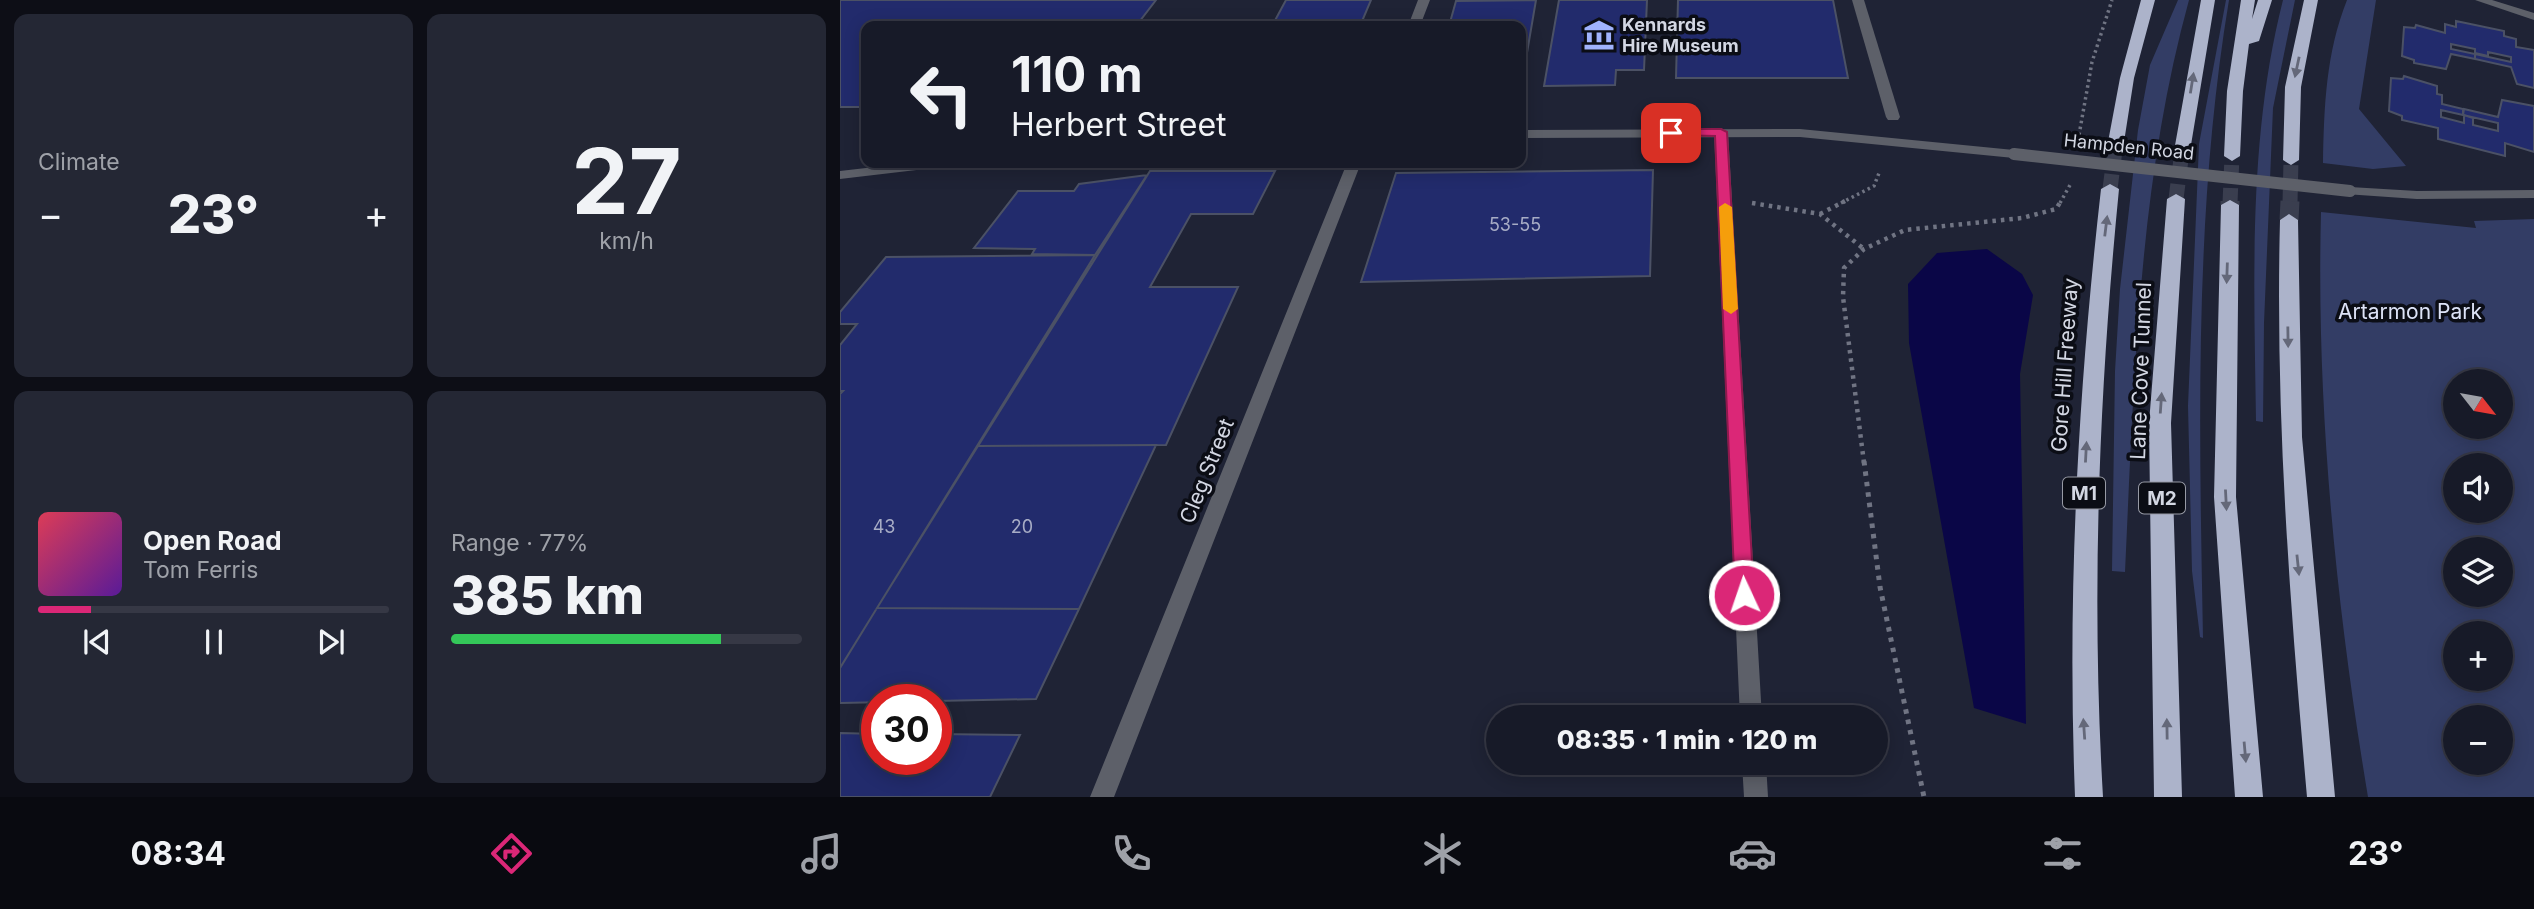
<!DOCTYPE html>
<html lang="en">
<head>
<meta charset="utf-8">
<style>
  :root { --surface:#171a28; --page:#242734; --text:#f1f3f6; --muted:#9ea1a8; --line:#363845; --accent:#db2777 }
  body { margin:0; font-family:Inter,sans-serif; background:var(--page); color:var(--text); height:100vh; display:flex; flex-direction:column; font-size:26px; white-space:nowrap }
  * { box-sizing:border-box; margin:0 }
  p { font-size:23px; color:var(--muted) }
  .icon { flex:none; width:38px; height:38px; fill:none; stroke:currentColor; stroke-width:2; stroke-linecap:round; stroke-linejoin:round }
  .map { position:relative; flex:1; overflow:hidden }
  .sheet { display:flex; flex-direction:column; gap:14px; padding:14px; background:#0d0e16; width:840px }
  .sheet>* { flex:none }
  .hud { position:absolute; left:21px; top:21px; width:665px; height:147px; border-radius:14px; box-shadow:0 4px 18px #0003,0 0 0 2px var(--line); background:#171a28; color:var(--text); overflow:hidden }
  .needle { width:46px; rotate:121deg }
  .controls { position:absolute; left:1603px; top:369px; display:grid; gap:14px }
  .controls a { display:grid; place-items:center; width:70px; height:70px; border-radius:50%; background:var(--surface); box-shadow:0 4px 18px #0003,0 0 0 2px var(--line); font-size:35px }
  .speed { position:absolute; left:21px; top:684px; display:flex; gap:14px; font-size:35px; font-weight:700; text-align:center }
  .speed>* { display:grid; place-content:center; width:91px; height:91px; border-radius:50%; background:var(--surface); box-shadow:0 4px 18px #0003,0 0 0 2px var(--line); line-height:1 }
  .speed .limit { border:10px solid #d22; background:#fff; color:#111 }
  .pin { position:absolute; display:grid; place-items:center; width:60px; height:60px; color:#fff; margin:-30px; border-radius:14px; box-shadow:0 4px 10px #0006 }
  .me { position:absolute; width:77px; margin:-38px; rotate:357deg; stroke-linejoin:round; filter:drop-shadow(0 0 5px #0008) }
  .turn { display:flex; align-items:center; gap:24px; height:147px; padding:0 35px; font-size:32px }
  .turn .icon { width:91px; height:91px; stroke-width:2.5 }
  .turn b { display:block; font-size:49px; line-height:60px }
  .big { font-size:52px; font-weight:800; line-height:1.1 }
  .sheet .widget { flex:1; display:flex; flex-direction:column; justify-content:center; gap:10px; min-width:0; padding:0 24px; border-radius:14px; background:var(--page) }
  .sheet .dial { align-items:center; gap:0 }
  .dial b { font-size:91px; line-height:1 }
  .song { display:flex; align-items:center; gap:21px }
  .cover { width:84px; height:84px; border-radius:10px; background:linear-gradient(135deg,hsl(350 70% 55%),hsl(270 70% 35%)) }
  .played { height:7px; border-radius:4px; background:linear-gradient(90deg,var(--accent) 15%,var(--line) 15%) }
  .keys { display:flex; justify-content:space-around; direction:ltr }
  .heat { display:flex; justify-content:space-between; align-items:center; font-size:38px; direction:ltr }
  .charge { height:10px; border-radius:5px; background:linear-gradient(90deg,#34c759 77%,var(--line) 0) }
  .sheet .tiles { flex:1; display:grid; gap:14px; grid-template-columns:repeat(2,1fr) }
  .trip { position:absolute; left:646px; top:705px; width:402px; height:70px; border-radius:35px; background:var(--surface); box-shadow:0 4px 18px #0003,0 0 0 2px var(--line); font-weight:800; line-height:70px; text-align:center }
  .dock { display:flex; height:112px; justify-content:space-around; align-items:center; background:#090a10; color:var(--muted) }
  .dock .icon { width:49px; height:49px }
  .dock .current { color:var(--accent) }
  .dock b { font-size:32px; color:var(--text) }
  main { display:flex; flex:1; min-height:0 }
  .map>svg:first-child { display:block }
  .green { fill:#333d65; fill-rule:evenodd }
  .water { fill:#0a0647 }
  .building { fill:#222b6c; stroke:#4b5165; stroke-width:2 }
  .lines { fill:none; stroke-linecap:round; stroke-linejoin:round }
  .motorway-tunnel-far1 { stroke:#3a3e4f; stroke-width:15; stroke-dasharray:15 8; stroke-linecap:butt }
  .motorway-tunnel { stroke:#3a3e4f; stroke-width:19; stroke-dasharray:19 10; stroke-linecap:butt }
  .path-far2 { stroke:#707483; stroke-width:3.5; stroke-dasharray:2.5 3.5; stroke-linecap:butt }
  .path-far1 { stroke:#707483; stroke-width:4.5; stroke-dasharray:3.5 5; stroke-linecap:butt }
  .path { stroke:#707483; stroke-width:5; stroke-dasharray:4.5 6; stroke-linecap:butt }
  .service { fill:#5d6069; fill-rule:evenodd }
  .minor { fill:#5d6069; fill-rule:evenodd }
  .tertiary { fill:#5d6069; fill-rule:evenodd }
  .motorway { fill:#acb3ca; fill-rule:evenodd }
  .tertiary-bridge { stroke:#5d6069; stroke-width:12 }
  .oneway { fill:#646879 }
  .route { fill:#db2777; stroke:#8e194d; stroke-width:2 }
  .slow { fill:#f59e0b }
  .labels { text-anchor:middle; stroke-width:7; stroke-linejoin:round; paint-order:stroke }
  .far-poi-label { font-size:18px; font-weight:bold; fill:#d3d7e3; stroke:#0b0d15; text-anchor:start }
  .far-street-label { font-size:18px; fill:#d3d7e3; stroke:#0b0d15 }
  .number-label { font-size:18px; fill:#a7acc5 }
  .shield { fill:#0b0d15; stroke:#979aa5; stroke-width:2 }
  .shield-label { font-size:19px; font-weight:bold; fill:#d3d7e3 }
  .park-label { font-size:21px; fill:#dde3f7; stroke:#0b0d15 }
  .street-label { font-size:21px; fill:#d3d7e3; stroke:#0b0d15 }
</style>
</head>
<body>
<main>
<section class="sheet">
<div class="tiles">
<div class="widget"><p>Climate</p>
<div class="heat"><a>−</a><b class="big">23°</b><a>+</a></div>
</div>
<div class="widget dial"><b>27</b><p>km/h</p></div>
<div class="widget">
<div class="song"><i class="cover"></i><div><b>Open Road</b><p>Tom Ferris</p></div></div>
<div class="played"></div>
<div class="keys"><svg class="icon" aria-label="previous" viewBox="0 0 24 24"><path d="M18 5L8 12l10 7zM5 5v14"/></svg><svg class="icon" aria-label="pause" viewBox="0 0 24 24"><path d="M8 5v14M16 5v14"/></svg><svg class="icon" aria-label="next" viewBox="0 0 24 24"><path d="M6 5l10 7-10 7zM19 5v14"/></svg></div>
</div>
<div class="widget"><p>Range · 77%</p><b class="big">385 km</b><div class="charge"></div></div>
</div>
</section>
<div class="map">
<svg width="1694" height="797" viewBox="0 0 1694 797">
  <rect width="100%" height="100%" fill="#1f2335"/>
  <path class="green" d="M1338,0H1349C1298,185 1294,382 1285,572L1272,571L1275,371L1280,289L1298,130L1310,65Z
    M1386,0H1389C1354,211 1359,425 1363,638L1360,637L1352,571L1348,406L1359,144Z
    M1443,0H1455L1433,108L1424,323L1423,422L1416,421C1414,281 1408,137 1443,0Z
    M1507,0H1536L1519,109L1566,166L1533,169L1483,163C1484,106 1486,53 1507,0Z
    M1481,212L1636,228L1634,221L1694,219V797H1528C1496,605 1476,407 1481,212ZM1615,382H1661V427H1615ZM1615,466H1661V511H1615ZM1615,550H1661V595H1615ZM1615,634H1661V679H1615ZM1615,718H1661V763H1615Z"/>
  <path class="water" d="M1147,249L1182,274L1193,295L1180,374L1186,724L1134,708L1069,343L1068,284L1097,253Z"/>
  <path class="building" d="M0,0H316L296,26H26V107H0Z
    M446,0H531L520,26H432Z
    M696,0L682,82L681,26H609L616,1Z
    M719,0H807L804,70H776L775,85L704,86Z
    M838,0H993L1008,78H836Z
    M1616,21L1664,31V36L1676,39V47L1694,50V88L1677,84L1671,67L1635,59V54L1671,62V57L1648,52V56L1635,53V49L1611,44V49L1635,54V59L1611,54L1606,69L1574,63V60L1562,56L1564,27L1575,28L1576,25L1605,33V24L1616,27Z
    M1564,76L1597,86V94L1602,95V104L1623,109V115L1601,110V117L1624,123V115L1633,118V125L1658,131V123L1623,115L1624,109L1658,117L1662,100L1694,106V152L1665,143V156L1598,139V128L1562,120V116L1549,111L1551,78L1563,79Z
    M813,170L810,276L521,282L556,173Z
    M310,171H435L413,214H351L310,287H398L326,445L138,446Z
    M307,175L255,255L192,254L195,249L134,248L178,191H234L239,184Z
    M255,255L37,608L0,668V394L3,391H0V345L17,324H0V312L46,257Z
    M316,445L239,609L37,608L138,446Z
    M37,608L239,609L196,699L0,703V668Z
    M0,733L37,734V760H96V734L180,735L150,797H0Z"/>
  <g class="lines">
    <path class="motorway-tunnel-far1" d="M1270,189L1276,142
      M1336,199L1342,151
      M1390,203L1392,156
      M1450,203L1451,160"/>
    <path class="motorway-tunnel" d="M1390,205V201
      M1449,220L1450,201"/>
    <path class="path-far2" d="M1239,135L1252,62L1272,0
      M1001,203L1034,186L1039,173
      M1220,203L1230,185"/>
    <path class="path-far1" d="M912,203L980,214L1024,249
      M980,214L1005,201
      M1024,463L1003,297L1004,268L1024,249L1065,230L1182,218L1216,209L1221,201"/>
    <path class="path" d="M1024,461L1040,587L1084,797"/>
    <path class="service" d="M1012,0H1024L1060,117L1058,120H1048L1046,117Z"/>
    <path class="minor" d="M578,0H590L580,26H568Z
      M1635,0H1652L1694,13V20Z
      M881,128L888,132L922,718H900L874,132Z
      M507,163H521L274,797H250Z
      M902,763H926L928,797H904Z"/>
    <path class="tertiary" d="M960,129L1174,150L1181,154L1174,158L960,137L681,138V130Z
      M69,163H109L102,167L0,179V171Z
      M1510,187L1577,191L1694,190V198L1577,199L1505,194L1503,191Z"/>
    <path class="motorway" d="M1301,0H1315L1294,78L1284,142L1276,147L1268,142L1280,78Z
      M1361,0H1375L1350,151L1342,156L1334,151Z
      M1401,0H1415L1412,19L1418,0H1432L1419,41L1409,44L1403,91L1400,156L1392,161L1384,156L1387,91Z
      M1464,0H1478L1461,87L1459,160L1451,165L1443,160L1445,87Z
      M1270,184L1279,189C1259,392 1251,593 1263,797H1235C1227,593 1238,392 1261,189Z
      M1336,194L1345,199L1331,423L1342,797H1314L1309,423L1327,199Z
      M1390,200L1399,205L1396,497L1423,797H1395L1374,497L1381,205Z
      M1449,214L1458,220L1462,437L1495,797H1467C1450,605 1435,413 1440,220Z"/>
    <path class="tertiary-bridge" d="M1174,154L1510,191"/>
  </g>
  <defs><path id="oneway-solid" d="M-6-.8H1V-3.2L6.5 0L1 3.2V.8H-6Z" transform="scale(1.75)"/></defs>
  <g class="oneway">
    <use href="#oneway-solid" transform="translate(1457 67) rotate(102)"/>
    <use href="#oneway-solid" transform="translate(1352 83) rotate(-81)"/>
    <use href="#oneway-solid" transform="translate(1266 226) rotate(-83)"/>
    <use href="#oneway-solid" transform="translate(1387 273) rotate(92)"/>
    <use href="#oneway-solid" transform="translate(1448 337) rotate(89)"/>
    <use href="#oneway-solid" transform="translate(1321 403) rotate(-86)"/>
    <use href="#oneway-solid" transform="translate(1246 452) rotate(-87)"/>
    <use href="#oneway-solid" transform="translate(1386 500) rotate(87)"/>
    <use href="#oneway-solid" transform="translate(1458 565) rotate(84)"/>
    <use href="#oneway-solid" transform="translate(1244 729) rotate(-94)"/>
    <use href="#oneway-solid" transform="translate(1327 729) rotate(-91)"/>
    <use href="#oneway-solid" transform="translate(1405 752) rotate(85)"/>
  </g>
  <path class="route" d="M831,129H881L887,132L914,595L911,601L904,603L898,601L895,595L875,136L826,135L825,133Z"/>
  <path class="slow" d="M885,203L892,207L898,309L891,314L883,309L879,207Z"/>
  <defs>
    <g id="museum-bare" transform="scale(2.415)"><path d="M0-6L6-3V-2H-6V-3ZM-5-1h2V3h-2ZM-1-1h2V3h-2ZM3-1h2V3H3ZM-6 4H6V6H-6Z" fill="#a0b3fd" stroke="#0b0d15" stroke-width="2.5" paint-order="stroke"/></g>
  </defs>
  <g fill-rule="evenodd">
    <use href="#museum-bare" x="759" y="35"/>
  </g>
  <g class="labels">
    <g class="far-poi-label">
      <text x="782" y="31">Kennards<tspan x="782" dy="21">Hire Museum</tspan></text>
    </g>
    <g class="far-street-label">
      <text transform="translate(1289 147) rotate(6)" y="6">Hampden Road</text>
    </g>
    <g class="number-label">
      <text x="675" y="231">53-55</text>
      <text x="44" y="533">43</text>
      <text x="182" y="533">20</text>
    </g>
    <g class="shield">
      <rect x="1223" y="477.5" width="42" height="31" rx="5"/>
      <rect x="1299" y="482.5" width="46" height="31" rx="5"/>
    </g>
    <g class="shield-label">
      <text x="1244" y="500">M1</text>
      <text x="1322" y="505">M2</text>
    </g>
    <g class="park-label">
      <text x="1570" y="319">Artarmon Park</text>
    </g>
    <g class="street-label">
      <text transform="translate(1225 365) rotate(-86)" y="7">Gore Hill Freeway</text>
      <text transform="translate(1301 371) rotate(-88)" y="7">Lane Cove Tunnel</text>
      <text transform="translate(367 471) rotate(-68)" y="7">Cleg Street</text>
    </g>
  </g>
</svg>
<div class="controls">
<a><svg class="needle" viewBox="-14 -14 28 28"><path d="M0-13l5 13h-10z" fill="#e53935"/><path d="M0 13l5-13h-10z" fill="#9ea1a8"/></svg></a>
<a><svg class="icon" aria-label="sound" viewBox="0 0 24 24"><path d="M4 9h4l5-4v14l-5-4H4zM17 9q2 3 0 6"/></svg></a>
<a><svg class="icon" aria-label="layers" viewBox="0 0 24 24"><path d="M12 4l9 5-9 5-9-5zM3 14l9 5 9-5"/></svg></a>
<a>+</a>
<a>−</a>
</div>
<div class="speed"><div class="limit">30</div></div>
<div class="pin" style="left:831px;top:133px;background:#d93025"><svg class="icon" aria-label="arrive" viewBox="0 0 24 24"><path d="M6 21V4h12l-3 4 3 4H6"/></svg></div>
<svg class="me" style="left:904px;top:595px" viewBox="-20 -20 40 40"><circle r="17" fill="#db2777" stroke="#fff" stroke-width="3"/><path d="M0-11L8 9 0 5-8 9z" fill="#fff"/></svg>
<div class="trip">08:35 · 1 min · 120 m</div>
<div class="hud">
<div class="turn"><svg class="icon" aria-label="left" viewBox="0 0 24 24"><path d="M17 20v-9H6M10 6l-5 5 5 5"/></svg><div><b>110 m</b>Herbert Street</div></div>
</div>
</div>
</main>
<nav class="dock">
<b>08:34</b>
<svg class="icon current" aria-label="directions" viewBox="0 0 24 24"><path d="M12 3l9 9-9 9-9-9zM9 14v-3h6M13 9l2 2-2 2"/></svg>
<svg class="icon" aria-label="music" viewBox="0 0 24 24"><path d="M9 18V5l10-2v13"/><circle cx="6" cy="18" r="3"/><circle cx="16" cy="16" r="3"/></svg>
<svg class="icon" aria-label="phone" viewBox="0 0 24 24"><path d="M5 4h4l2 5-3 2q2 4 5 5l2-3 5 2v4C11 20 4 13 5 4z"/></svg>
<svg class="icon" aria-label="climate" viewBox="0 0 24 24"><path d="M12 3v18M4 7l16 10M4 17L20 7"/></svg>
<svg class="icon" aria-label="car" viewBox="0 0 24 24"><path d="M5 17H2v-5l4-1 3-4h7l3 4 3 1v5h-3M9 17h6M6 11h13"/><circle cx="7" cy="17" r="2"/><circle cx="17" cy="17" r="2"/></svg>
<svg class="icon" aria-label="filters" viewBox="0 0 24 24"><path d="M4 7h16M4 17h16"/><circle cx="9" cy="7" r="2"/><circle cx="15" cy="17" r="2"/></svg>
<b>23°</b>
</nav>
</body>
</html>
